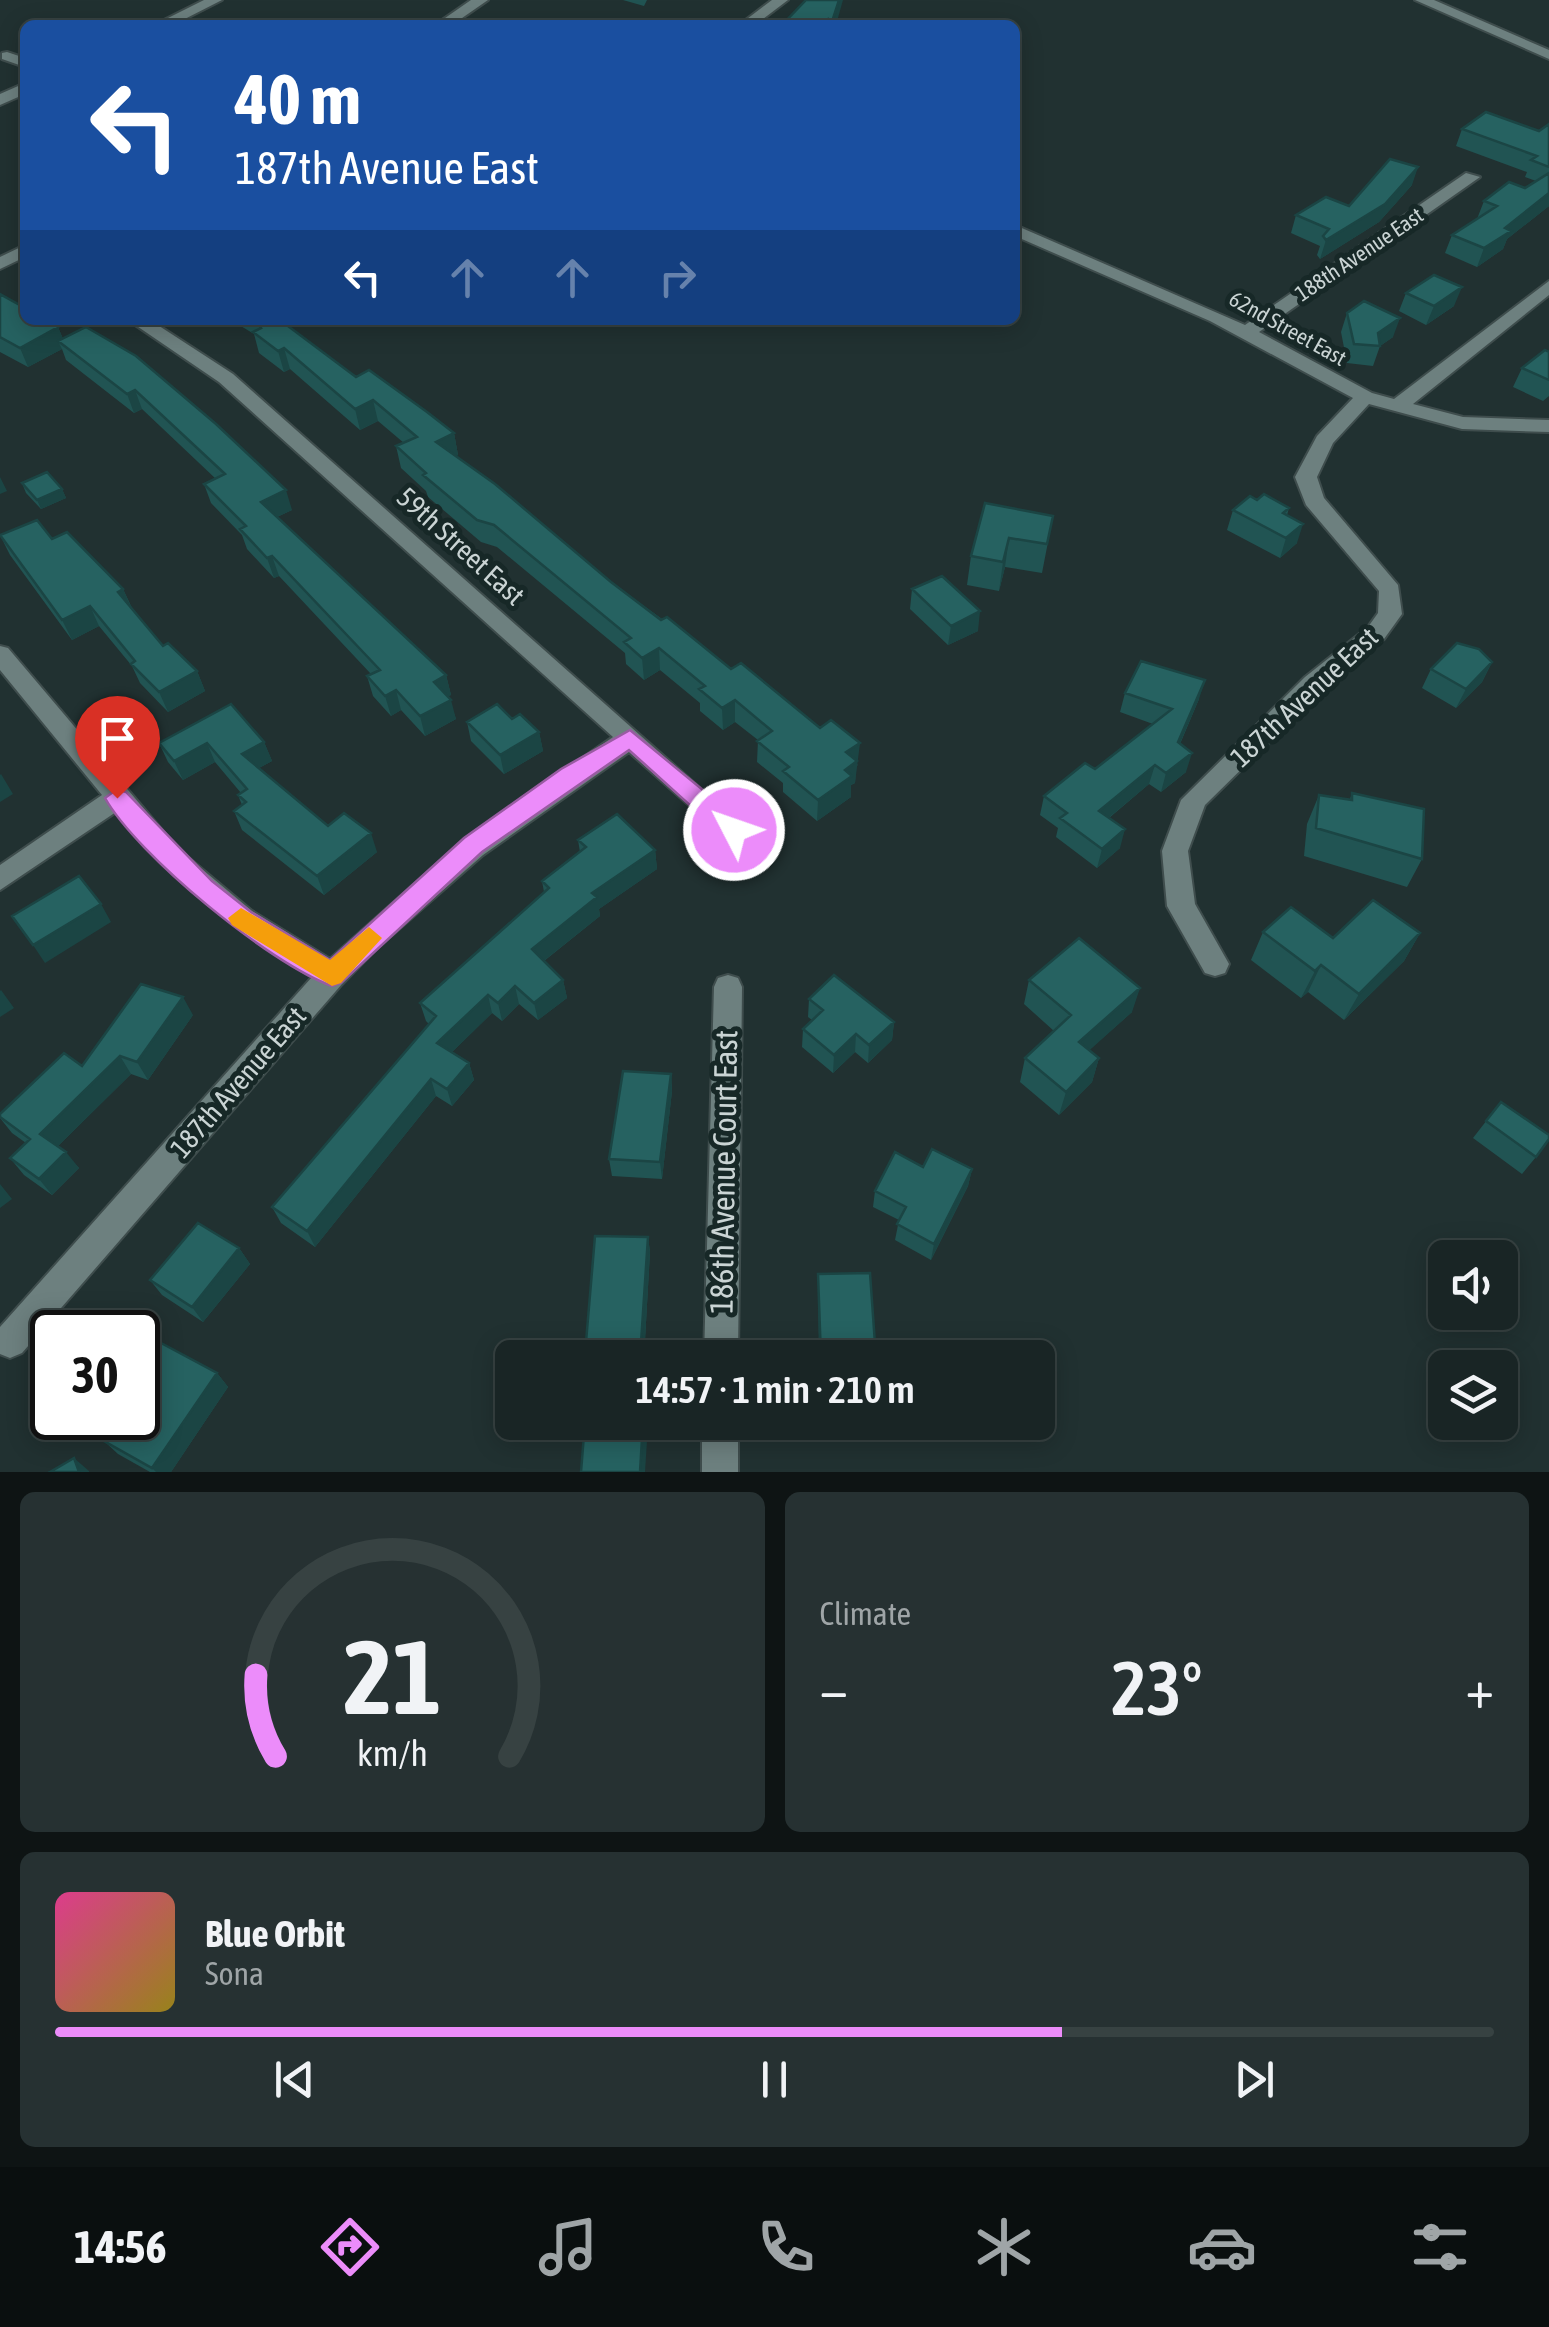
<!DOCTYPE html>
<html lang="en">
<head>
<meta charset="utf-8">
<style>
  :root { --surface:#192525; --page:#263132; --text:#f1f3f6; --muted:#9fa5a7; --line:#374242; --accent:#ec8cfa }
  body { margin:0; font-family:"Asap Condensed",sans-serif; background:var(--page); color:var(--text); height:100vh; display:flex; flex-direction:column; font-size:38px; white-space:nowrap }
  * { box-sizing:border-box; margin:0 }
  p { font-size:32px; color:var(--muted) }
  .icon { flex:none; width:55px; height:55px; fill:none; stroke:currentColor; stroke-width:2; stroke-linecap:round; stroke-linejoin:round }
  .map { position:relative; height:1472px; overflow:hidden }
  .details { display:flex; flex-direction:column; gap:20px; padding:20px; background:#0e1414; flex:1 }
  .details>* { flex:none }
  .guide { position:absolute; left:20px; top:20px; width:1000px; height:305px; border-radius:15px; box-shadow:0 5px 25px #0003,0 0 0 2px var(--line); background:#1a4fa0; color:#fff; overflow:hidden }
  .fabs { position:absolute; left:1428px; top:1240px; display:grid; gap:20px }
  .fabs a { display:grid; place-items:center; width:90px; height:90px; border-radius:15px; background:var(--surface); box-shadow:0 5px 25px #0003,0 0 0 2px var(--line); font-size:50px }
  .speed { position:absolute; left:30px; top:1310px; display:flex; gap:20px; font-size:50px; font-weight:700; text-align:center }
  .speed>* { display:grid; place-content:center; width:130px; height:130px; border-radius:50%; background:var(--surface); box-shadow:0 5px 25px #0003,0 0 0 2px var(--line); line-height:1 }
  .speed .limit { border:5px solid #111; border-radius:15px; background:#fff; color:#111 }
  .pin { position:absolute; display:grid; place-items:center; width:85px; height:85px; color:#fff; margin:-102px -42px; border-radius:50% 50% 50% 0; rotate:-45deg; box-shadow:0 0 10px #0007 }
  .pin .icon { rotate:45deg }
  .me { position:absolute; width:110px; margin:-55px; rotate:311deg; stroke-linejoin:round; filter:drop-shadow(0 0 8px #0008) }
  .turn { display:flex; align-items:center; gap:35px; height:210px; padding:0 50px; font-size:45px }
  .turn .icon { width:130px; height:130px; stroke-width:2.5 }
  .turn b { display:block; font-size:70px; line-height:85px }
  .lanes { display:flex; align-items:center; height:95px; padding:0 50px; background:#0003; justify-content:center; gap:50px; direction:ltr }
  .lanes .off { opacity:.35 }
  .big { font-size:75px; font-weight:600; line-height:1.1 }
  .details .widget { flex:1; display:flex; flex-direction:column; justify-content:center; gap:15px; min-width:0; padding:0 35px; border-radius:15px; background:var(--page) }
  .details .dial { align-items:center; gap:0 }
  .dial svg { height:260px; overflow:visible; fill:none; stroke:var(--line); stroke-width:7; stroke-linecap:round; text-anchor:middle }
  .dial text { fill:var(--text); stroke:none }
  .song { display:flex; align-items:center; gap:30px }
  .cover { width:120px; height:120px; border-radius:15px; background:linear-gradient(135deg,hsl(330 70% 55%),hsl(50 70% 35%)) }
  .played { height:10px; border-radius:5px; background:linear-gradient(90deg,var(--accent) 70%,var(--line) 70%) }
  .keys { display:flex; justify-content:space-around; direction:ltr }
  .heat { display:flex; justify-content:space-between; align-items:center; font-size:55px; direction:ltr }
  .details .tiles { flex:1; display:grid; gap:20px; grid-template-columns:1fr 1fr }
  .widget:last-child { grid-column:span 2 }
  .trip { position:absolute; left:495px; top:1340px; width:560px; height:100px; border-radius:15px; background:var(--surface); box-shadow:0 5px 25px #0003,0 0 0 2px var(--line); font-weight:600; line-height:100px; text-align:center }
  .dock { display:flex; height:160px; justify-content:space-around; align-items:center; background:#0a0f0f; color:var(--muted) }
  .dock .icon { width:70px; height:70px }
  .dock .current { color:var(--accent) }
  .dock b { font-size:45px; color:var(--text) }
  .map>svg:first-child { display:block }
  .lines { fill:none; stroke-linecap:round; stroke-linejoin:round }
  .street-casing { stroke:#3f4d4d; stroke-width:4 }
  .street { fill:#6d807f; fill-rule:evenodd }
  .wall { fill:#215453 }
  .shaded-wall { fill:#1b4544 }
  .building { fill:#266261; stroke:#1b4544; stroke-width:2.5 }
  .route { fill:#ec8cfa; stroke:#995ba2; stroke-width:2.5 }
  .slow { fill:#f59e0b }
  .labels { text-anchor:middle; stroke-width:10; stroke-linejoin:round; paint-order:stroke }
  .far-street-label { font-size:22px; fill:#cad4d4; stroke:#172827 }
  .street-label { font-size:28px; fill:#cad4d4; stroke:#172827 }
  .near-street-label { font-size:32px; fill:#cad4d4; stroke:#172827 }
</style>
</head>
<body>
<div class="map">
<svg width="1549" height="1472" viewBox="0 0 1549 1472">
  <rect width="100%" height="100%" fill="#213131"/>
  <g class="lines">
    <g class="street-casing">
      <path id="street" d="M204,0H222L173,25H154Z
        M471,0H488L452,25H435Z
        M772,0H788L755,25H739Z
        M1415,0H1434L1549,50V59Z
        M7,52L25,58V67L2,59V53Z
        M25,83V94L0,105V94Z
        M1466,173L1480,177L1259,332L1372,393L1394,399L1549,281V295L1413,404L1463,417L1549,420V432L1462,429L1369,404L1333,443L1317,477L1324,498L1398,585L1402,614L1384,639L1323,689L1205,805L1188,851L1195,904L1229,964L1225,973L1215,976L1205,973L1167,906L1162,851L1181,800L1305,677L1368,627L1378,613L1379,591L1306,505L1295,477L1317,436L1353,398L1210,321L1015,236V225L1245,325Z
        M25,245V257L0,269V257Z
        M128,320H150L233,374L747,830L743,837H725L629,752L483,855L376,949L342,984L22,1353L10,1358L0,1354V1327L312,977C232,927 177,886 116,812L0,890V865L102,795L0,670V646L8,648L178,849L252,911L330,959L464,840L613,737L219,382Z
        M728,975L738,978L742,987L738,1358H704L714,987L718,978Z
        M702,1422H738V1472H702Z"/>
    </g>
    <use href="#street" class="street"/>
  </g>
  <path class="wall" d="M623,0H647L644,6Z
    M1549,124V206L1507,239L1503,249L1477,267L1445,253L1452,235L1477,219L1484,201L1525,188L1536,181L1525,177L1527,172L1456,146L1462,129L1539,131Z
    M1412,185L1379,222L1320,259L1317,255L1320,246L1291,233L1296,215L1349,206Z
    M1406,293L1454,306L1426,325L1399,311Z
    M0,294L58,327L63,339L86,327L292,510L277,517L446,675L451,695L448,696L456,719L425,736L401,710L391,716L373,696L367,676L371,674L279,576L274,578L247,549L242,535L211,503L204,484L216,479L142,409L134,413L66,360L62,349L28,367L0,352Z
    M1347,313L1393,337L1380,346L1373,366L1347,363L1341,332Z
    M231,320H286L282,322L356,377L454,433L458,455L456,456L611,582L731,669L858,765L856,766L855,783L851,785V797L817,821L783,792V783L757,762L758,740L735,722L723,730L700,711V703L660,670L644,680L626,664L625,653L497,547L481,542L428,497L426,491L401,468L396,446L404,443L378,421L360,430L290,369L284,372L259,353L254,334Z
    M1549,352V396L1543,401L1513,387L1522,368Z
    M22,483L62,489L66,498L41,509L26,493Z
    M1257,500L1289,508L1287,515L1297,543L1280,558L1227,530L1233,510Z
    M1053,516L1042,573L1005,567L999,591L967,585L971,556Z
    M0,535L52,539L123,589L132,608L163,646L197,671L205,691L168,712L140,683L132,666L99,626L72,640L10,555Z
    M912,589L978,631L948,645L910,609Z
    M1492,662L1482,682L1456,708L1422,688L1431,669Z
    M1125,693L1199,699L1180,744L1186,772L1161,792L1149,784L1109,818L1120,848L1097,868L1056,837L1058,828L1040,815L1044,796L1095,769L1153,724L1120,712Z
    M512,719L539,732L543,751L504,774L471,741L467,722Z
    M264,742L272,761L259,768L328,826L377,852L324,895L242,830L234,811L242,805L238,795L241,793L215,762L183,780L168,762L159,743Z
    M1352,793L1422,859L1407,887L1304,856L1307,824L1319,795L1350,799Z
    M578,840L655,850L657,869L599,909L600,916L544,961L563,980L567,998L538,1020L519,1004L502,1021L492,1013L452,1052L469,1063L474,1080L452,1106L436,1096L315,1247L281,1223L272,1207L429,1024L426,1021L420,1003L544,892L542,881L580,852Z
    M1263,932L1333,938L1420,933L1404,961L1344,1020L1308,992L1301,998L1251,960Z
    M1029,980L1132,1012L1089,1050L1099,1058L1092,1082L1059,1115L1020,1082L1025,1058L1054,1031L1024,1004Z
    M809,999L894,1022L892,1040L868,1063L855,1052L833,1073L802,1047L803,1029L812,1020L808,1017Z
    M193,1015L148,1080L131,1074L58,1146L79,1168L52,1195L24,1175L10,1158L26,1143L12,1133L0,1118V1114L82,1066Z
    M671,1074L672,1091L662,1179L612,1176L609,1159Z
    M1501,1102L1536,1157L1522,1174L1473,1138Z
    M923,1167L972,1169L968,1186L931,1260L895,1240L899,1220L873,1207L875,1191Z
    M648,1237L650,1252L644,1358L590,1357L586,1342Z
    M239,1248L250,1264L203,1322L162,1295L150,1280Z
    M818,1274L876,1358H819Z
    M217,1373L228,1387L171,1472H150L118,1454L104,1441L144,1384L138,1376Z"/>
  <path class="shaded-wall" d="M839,0H843L836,25H831Z
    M1418,167L1412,185L1379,222L1320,259L1326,240Z
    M1549,193V206L1507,239L1503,249L1477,267L1484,248L1505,228Z
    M1462,287L1454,306L1426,325L1434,306Z
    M1400,318L1393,337L1380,346L1378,333Z
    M58,327L66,346L58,341L62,349L28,367L20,348Z
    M284,348L290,369L284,372L278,351Z
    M135,390L142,409L134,413L127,394Z
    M373,400L378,421L360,430L355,409Z
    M454,433L458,455L440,464L436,442Z
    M0,477L7,491L0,494Z
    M62,489L66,498L41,509L37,500Z
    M286,490L292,510L268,521L261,502Z
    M1303,524L1297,543L1280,558L1286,538Z
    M1009,538L1005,567L999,591L1003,562Z
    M272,556L279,576L274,578L267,558Z
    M123,589L132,609L118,592Z
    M90,606L99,626L72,640L62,620Z
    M980,611L978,631L948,645L951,626Z
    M659,648L660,670L644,680L642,658Z
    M1492,662L1482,682L1456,708L1466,689Z
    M197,671L205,691L168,712L159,692Z
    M446,675L451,695L439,701L434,682Z
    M1205,680L1199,699L1172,762L1178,742Z
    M396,690L401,710L391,716L385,696Z
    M451,700L456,719L425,736L420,716Z
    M735,700V722L723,730L722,708Z
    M539,732L543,751L504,774L500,755Z
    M264,742L272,761L250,773L242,754Z
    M207,743L215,762L183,780L174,761Z
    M860,743L855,783L851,785V797L817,821L818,800L846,752Z
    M1192,753L1186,772L1161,792L1166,773Z
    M1155,765L1149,784L1094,830L1099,811Z
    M1,774L13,794L0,802V775Z
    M1125,829L1120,848L1097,868L1102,849Z
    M371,833L377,852L324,895L317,876Z
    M655,850L657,869L599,909L600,916L536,967L532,949L592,893Z
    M101,904L111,922L45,963L33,945Z
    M1420,933L1404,961L1344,1020L1359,994Z
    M1321,965L1308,992L1301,998L1315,971Z
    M563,980L567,998L538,1020L534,1003Z
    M515,986L519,1004L502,1021L498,1003Z
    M1140,988L1132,1012L1072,1066L1079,1042Z
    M1,990L14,1008L0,1017V991Z
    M488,995L492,1013L443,1061L437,1043Z
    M183,997L193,1015L148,1080L137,1062Z
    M894,1022L892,1040L868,1063L869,1045Z
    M856,1034L855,1052L833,1073L834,1055Z
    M120,1056L131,1074L53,1151L40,1134Z
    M1099,1058L1092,1082L1059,1115L1066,1092Z
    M469,1063L474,1080L452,1106L447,1089Z
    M671,1074L672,1091L662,1179L660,1162Z
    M431,1079L436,1096L315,1247L307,1231Z
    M66,1152L79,1168L52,1195L39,1179Z
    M972,1169L968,1186L931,1260L934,1244Z
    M0,1184L12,1199L0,1208Z
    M648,1237L650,1252L644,1358L641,1343Z
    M239,1248L250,1264L203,1322L192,1307Z
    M217,1373L228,1387L171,1472H156L152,1468Z
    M643,1422H648V1425L645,1472H640Z
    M74,1458L89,1471V1472H79Z"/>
  <path class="building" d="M806,0H839L831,25L828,19L819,25H782Z
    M1486,112L1539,131L1549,124V167L1531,160L1537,156L1462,129Z
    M1390,159L1418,167L1385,204L1326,240L1323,236L1329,229L1296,215L1326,197L1349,206Z
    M1549,173V193L1505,228L1511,231L1484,248L1452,235L1497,206L1484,201L1509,182L1525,188Z
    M1434,275L1462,287L1434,306L1406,293Z
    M0,294L25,308V320H45L58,327L20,348L0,337Z
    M1364,301L1400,318L1378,333L1380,346L1354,344L1347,313Z
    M254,320H280L356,377L369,370L427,412L454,433L436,442L495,484L611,582L661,620L667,617L731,669L741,663L820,728L831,720L860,743L846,752L857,761L845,770L852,776L818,800L783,771L789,767L757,741L772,731L735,700L722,708L699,689L705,686L659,648L642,658L624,642L631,638L494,525L477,520L423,475L426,473L396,446L417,437L373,400L355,409L284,348L278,351L253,332L261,328Z
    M86,327L136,356L216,424L286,490L261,502L446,675L434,682L451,700L420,716L396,690L385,696L367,676L380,670L272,556L267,558L240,529L246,526L204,484L225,474L135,390L127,394L58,341Z
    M1545,350L1549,352V380L1522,368Z
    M47,472L62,489L37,500L22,483Z
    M1264,494L1289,508L1283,513L1303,524L1286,538L1233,510L1250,496L1257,500Z
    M985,503L1053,516L1047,544L1009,538L1003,562L971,556Z
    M37,520L52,539L67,532L123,589L118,592L163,646L168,643L197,671L159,692L131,664L135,661L90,606L62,620L0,535Z
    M942,576L980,611L951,626L912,589Z
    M1457,643L1479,649L1492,662L1466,689L1431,669Z
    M1141,661L1205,680L1178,742L1192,753L1166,773L1155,765L1099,811L1125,829L1102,849L1060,818L1067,813L1044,796L1085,763L1095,769L1172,709L1125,693Z
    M231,704L264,742L242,754L328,826L344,813L371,833L317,876L234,811L246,802L238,795L247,789L207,743L174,761L159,743Z
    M497,704L512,719L520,714L539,732L500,755L467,722Z
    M1352,793L1424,809L1422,859L1316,828L1319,795L1352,800Z
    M617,814L655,850L592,893L597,897L532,949L563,980L534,1003L515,986L498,1003L488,995L437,1043L469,1063L447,1089L431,1079L307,1231L272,1207L436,1016L420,1003L549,888L542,881L586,847L578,840Z
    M79,876L101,904L33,945L12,916Z
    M1373,900L1420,933L1359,994L1321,965L1315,971L1263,932L1291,907L1333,938Z
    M1079,938L1140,988L1079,1042L1099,1058L1066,1092L1025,1058L1071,1015L1029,980Z
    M834,975L894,1022L869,1045L856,1034L834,1055L803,1029L823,1010L809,999Z
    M141,984L183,997L137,1062L120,1056L40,1134L66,1152L39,1179L10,1158L30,1139L0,1117V1114L64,1053L82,1066Z
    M623,1071L671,1074L660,1162L609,1159Z
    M1501,1102L1549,1135V1139L1536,1157L1486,1121Z
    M932,1149L972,1169L934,1244L897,1224L906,1207L875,1191L895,1152L923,1167Z
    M198,1223L239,1248L192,1307L150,1280Z
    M595,1236L648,1237L641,1343L586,1342Z
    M870,1273L876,1358H821L818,1274Z
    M161,1343L217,1373L152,1468L104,1441L120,1418H138V1393L146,1381L138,1376Z
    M585,1422H643L640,1472H581Z
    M74,1458L79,1472H50Z"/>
  <path class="route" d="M630,730L743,823L746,830L743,837H725L629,750L482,852L341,983L332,986C270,964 137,855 105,798L117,789L126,792L212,881L251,912L330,960L464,838L561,769Z"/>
  <path class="slow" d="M241,908L330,960L369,927L382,938L341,983L332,986L232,925L228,918Z"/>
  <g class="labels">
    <g class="far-street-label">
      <text transform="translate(1359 254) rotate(-34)" y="8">188th Avenue East</text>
      <text transform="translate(1288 328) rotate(29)" y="8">62nd Street East</text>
    </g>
    <g class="street-label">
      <text transform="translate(461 546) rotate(42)" y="10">59th Street East</text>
      <text transform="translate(1304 697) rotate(-43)" y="10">187th Avenue East</text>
      <text transform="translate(238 1082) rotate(-49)" y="10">187th Avenue East</text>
    </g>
    <g class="near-street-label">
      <text transform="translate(724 1172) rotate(-89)" y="11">186th Avenue Court East</text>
    </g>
  </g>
</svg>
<div class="fabs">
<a><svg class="icon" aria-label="sound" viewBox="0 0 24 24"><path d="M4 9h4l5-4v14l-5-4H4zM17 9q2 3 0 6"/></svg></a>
<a><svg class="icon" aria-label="layers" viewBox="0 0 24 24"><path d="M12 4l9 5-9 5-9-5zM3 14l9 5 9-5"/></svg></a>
</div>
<div class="speed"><div class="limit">30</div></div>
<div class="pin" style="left:117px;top:798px;background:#d93025"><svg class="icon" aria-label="arrive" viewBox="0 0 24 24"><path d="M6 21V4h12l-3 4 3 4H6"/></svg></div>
<svg class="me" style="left:734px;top:830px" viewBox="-20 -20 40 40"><circle r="17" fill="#ec8cfa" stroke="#fff" stroke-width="3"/><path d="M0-11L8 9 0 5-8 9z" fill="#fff"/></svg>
<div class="trip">14:57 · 1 min · 210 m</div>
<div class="guide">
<div class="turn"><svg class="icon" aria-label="left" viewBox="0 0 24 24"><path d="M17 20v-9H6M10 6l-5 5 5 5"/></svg><div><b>40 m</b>187th Avenue East</div></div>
<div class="lanes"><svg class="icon" aria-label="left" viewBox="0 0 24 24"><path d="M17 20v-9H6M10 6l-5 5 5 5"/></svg><svg class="icon off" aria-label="ahead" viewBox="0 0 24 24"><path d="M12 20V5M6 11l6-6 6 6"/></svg><svg class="icon off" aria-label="ahead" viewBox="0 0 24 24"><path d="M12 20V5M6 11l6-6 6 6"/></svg><svg class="icon off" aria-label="right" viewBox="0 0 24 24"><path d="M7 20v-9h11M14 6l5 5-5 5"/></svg></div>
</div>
</div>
<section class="details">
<div class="tiles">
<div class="widget dial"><svg viewBox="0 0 100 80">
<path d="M14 69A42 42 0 1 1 86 69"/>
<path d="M14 69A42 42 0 0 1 8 44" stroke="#ec8cfa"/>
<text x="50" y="56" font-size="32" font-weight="700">21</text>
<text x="50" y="72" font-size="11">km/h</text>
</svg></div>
<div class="widget"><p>Climate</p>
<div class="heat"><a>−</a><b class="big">23°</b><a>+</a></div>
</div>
<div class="widget">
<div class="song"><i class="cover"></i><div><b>Blue Orbit</b><p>Sona</p></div></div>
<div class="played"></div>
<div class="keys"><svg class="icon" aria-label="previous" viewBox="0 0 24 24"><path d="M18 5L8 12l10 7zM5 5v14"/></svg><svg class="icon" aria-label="pause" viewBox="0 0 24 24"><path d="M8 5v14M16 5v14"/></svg><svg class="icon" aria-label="next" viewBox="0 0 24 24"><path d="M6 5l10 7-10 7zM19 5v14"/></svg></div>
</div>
</div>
</section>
<nav class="dock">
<b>14:56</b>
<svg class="icon current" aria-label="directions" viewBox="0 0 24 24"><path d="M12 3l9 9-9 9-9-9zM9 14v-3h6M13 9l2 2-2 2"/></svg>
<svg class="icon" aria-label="music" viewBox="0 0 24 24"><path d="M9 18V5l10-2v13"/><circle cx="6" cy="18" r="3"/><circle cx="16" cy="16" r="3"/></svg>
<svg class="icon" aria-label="phone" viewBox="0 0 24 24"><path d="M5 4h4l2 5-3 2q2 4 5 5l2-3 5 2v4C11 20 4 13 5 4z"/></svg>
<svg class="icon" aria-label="climate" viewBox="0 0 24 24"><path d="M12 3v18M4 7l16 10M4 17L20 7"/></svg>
<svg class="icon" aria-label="car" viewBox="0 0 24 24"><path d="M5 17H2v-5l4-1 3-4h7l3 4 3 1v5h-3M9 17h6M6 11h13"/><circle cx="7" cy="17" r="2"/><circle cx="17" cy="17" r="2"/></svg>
<svg class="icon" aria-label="filters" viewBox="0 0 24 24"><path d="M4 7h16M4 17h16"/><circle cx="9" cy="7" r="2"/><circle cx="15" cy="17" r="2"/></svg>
</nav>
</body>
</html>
